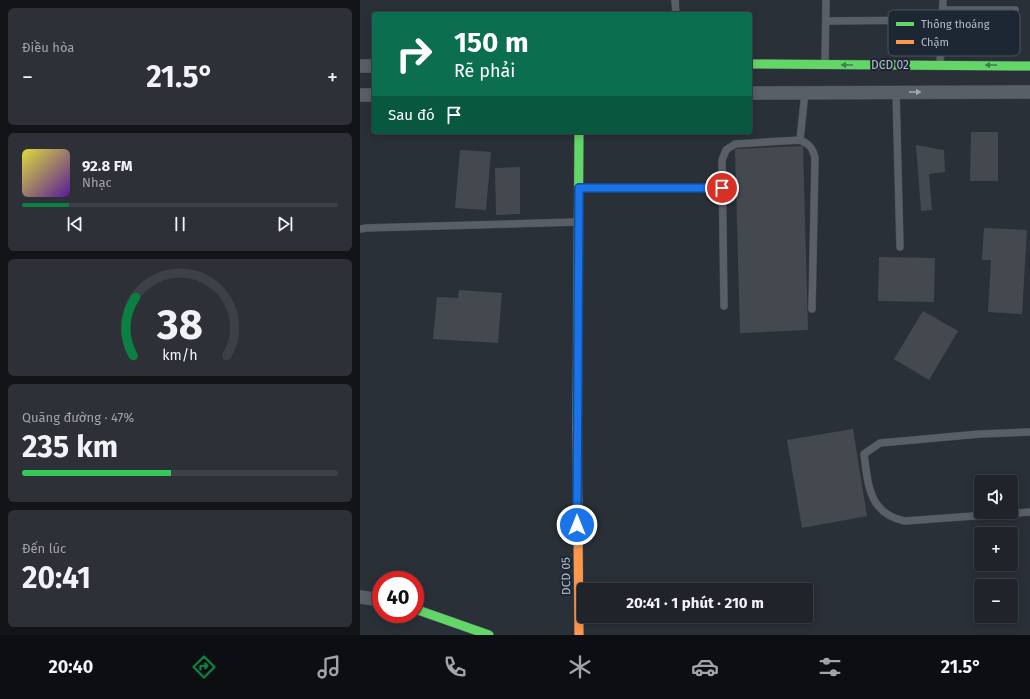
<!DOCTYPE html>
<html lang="vi">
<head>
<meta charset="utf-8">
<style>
  :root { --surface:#20242a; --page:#2d3036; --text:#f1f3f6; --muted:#a2a4a8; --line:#3d4147; --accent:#0b8043 }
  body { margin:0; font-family:"Fira Sans",sans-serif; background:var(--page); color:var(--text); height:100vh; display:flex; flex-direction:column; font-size:15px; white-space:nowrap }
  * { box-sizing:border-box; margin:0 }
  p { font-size:13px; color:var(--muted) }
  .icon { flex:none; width:22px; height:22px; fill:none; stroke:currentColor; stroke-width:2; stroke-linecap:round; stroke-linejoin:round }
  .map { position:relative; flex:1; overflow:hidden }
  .details { display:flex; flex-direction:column; gap:8px; padding:8px; background:#121417; width:360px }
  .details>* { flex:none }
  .banner { position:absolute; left:12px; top:12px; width:380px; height:122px; border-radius:4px; box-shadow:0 2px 10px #0003,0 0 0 1px var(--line); background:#0b6e4f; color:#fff; overflow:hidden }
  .tools { position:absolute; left:614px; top:475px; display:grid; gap:8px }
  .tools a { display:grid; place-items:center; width:44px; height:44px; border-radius:4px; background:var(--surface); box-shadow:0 2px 10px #0003,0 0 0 1px var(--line); font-size:20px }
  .speed { position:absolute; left:12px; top:571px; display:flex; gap:8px; font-size:20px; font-weight:700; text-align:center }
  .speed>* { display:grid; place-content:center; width:52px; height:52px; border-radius:50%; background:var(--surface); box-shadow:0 2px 10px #0003,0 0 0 1px var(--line); line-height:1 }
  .speed .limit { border:6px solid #d22; background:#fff; color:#111 }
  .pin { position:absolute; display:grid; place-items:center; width:34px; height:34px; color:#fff; margin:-17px; border:2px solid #fff; border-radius:50%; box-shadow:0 1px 4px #0007 }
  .me { position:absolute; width:44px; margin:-22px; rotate:0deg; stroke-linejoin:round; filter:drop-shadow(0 0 3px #0008) }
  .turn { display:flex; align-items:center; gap:14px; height:84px; padding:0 16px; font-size:18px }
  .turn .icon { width:52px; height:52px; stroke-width:2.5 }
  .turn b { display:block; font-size:28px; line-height:34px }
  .then { display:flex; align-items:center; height:38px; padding:0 16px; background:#0003; gap:8px; font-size:15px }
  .big { font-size:30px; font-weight:700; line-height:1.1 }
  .details .card { flex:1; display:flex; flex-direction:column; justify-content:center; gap:6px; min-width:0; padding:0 14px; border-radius:6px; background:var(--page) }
  .details .dial { align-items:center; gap:0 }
  .dial svg { height:104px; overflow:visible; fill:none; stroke:var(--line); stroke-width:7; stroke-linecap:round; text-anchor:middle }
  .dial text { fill:var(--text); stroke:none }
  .song { display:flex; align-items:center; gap:12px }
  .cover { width:48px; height:48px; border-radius:6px; background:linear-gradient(135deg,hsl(60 70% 55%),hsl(270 70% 35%)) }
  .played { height:4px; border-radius:2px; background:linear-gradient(90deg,var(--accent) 15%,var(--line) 15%) }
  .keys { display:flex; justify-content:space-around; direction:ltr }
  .heat { display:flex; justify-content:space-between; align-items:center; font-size:22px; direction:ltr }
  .charge { height:6px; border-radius:3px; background:linear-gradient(90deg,#34c759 47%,var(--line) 0) }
  .trip { position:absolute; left:217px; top:583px; width:236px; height:40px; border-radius:4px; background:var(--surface); box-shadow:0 2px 10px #0003,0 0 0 1px var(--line); font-weight:700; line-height:40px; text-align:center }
  .dock { display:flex; height:64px; justify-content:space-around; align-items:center; background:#0d0e11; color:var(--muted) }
  .dock .icon { width:28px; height:28px }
  .dock .on { color:var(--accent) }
  .dock b { font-size:18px; color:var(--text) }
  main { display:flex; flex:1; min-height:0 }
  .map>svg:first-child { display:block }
  .building { fill:#444950 }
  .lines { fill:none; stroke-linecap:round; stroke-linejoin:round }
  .lane-casing { stroke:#484c53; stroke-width:8 }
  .street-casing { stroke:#484c53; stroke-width:14 }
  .fast-casing { stroke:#484c53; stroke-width:10 }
  .slow-casing { stroke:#484c53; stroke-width:10 }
  .lane { stroke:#5a5e66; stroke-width:7 }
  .street { stroke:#5a5e66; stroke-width:13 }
  .fast { stroke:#63d668; stroke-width:9 }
  .slow { stroke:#ff974d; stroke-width:9 }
  .oneway { fill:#407e4e }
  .oneway2 { fill:#a2a9b5 }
  .route-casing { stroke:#114b97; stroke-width:10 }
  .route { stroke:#1a73e8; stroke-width:7 }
  .labels { text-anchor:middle; stroke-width:4; stroke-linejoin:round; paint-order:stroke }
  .street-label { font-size:12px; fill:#b4bcc9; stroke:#1d2633 }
  .key { fill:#1d2633; stroke:#4a5360; stroke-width:1 }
  .key-label { font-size:11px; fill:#b4bcc9 }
</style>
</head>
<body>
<main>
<section class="details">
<div class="card"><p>Điều hòa</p>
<div class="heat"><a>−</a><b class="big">21.5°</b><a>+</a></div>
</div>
<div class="card">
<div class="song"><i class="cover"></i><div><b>92.8 FM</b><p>Nhạc</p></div></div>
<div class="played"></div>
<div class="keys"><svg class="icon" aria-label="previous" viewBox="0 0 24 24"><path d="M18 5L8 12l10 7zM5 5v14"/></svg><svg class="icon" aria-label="pause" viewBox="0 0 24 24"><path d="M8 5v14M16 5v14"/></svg><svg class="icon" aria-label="next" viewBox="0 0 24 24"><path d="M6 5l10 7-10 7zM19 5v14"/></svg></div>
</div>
<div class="card dial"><svg viewBox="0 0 100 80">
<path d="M14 69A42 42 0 1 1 86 69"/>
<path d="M14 69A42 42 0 0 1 16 24" stroke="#0b8043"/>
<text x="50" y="56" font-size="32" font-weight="700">38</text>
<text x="50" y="72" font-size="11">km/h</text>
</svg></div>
<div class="card"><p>Quãng đường · 47%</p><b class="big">235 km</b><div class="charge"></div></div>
<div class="card"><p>Đến lúc</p><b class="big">20:41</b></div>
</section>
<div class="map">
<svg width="670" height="635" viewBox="0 0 670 635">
  <rect width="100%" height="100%" fill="#2a3038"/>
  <path class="building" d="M611,132H638V181H610Z
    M556,145L584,150L585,172L569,174L572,210L561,211Z
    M443,146L448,330L380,333L375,149Z
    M100,150L131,152L126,210L95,208Z
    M160,167V214L136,215L135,168Z
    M624,228L667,230L662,314L628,312L631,260H622Z
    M519,257L575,258L574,302L518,301Z
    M99,290L142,293L138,343L73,339L77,297L98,298Z
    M563,311L598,331L569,380L534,359Z
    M493,429L507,516L442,528L427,440Z"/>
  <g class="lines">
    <g class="lane-casing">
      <path id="lane" d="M315,0L316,14
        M583,10H655
        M466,21L582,20
        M465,64L466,0
        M580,65L583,0
        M536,92L540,247
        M440,140L445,92
        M219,188H362
        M0,229L6,228L217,222
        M364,306L362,160L366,150L375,144L440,140C449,144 453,148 455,158L452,309
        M670,432L620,434L520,443L504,454C508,485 509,514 545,521L670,512"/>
    </g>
    <g class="street-casing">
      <path id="street" d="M0,66H14
        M390,93L670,92
        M0,95H14
        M0,597L21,600"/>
    </g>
    <g class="fast-casing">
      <path id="fast" d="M390,64L670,66
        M217,428L219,132
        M55,609L129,635"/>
    </g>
    <g class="slow-casing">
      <path id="slow" d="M217,428L219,635"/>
    </g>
    <use href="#lane" class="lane"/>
    <use href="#street" class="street"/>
    <use href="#fast" class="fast"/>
    <use href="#slow" class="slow"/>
  </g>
  <defs><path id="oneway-solid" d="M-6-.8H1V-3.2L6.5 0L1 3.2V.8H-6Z"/></defs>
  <g class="oneway">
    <use href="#oneway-solid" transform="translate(487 65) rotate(-180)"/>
    <use href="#oneway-solid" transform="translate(631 65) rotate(-180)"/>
  </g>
  <use class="oneway2" href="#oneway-solid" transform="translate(555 92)"/>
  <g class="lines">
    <g class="route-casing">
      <path id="route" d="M217,525L219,188H362"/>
    </g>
    <use href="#route" class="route"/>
  </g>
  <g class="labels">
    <g class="street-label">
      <text x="530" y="69">DCD 02</text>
      <text transform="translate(206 576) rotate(-91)" y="4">DCD 05</text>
    </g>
  </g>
  <rect x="528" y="10" width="132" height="46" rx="6" class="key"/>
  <rect x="536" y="22" width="18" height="4" fill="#63d668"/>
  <rect x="536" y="40" width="18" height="4" fill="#ff974d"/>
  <g class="key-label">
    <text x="561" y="28">Thông thoáng</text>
    <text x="561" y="46">Chậm</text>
  </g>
</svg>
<div class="tools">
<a><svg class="icon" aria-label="sound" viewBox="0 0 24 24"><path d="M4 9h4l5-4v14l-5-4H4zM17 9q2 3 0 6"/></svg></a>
<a>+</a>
<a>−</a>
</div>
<div class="speed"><div class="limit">40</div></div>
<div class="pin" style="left:362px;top:188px;background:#d93025"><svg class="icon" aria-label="arrive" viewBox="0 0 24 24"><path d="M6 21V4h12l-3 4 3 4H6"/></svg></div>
<svg class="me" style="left:217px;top:525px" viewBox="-20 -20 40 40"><circle r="17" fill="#1a73e8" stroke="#fff" stroke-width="3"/><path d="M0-11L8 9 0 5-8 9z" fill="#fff"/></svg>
<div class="trip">20:41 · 1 phút · 210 m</div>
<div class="banner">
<div class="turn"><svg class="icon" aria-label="right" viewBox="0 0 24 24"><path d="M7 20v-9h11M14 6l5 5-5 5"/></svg><div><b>150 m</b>Rẽ phải</div></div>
<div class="then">Sau đó<svg class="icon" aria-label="arrive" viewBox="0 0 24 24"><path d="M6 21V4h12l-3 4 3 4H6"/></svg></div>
</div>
</div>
</main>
<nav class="dock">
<b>20:40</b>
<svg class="icon on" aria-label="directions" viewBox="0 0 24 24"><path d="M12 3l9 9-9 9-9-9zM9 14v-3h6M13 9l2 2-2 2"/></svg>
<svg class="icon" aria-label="music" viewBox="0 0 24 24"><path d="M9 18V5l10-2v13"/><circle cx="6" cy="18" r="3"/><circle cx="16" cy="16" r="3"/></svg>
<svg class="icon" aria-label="phone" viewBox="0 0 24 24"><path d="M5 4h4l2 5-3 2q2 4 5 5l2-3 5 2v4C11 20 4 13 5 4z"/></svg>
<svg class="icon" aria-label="climate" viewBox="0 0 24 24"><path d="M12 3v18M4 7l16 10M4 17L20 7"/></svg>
<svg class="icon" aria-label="car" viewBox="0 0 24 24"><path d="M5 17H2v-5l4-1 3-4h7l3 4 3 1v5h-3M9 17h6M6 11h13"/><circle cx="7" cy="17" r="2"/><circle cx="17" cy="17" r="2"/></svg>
<svg class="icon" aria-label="filters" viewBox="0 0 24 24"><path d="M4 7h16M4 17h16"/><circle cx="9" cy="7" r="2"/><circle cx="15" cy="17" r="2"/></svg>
<b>21.5°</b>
</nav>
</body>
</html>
